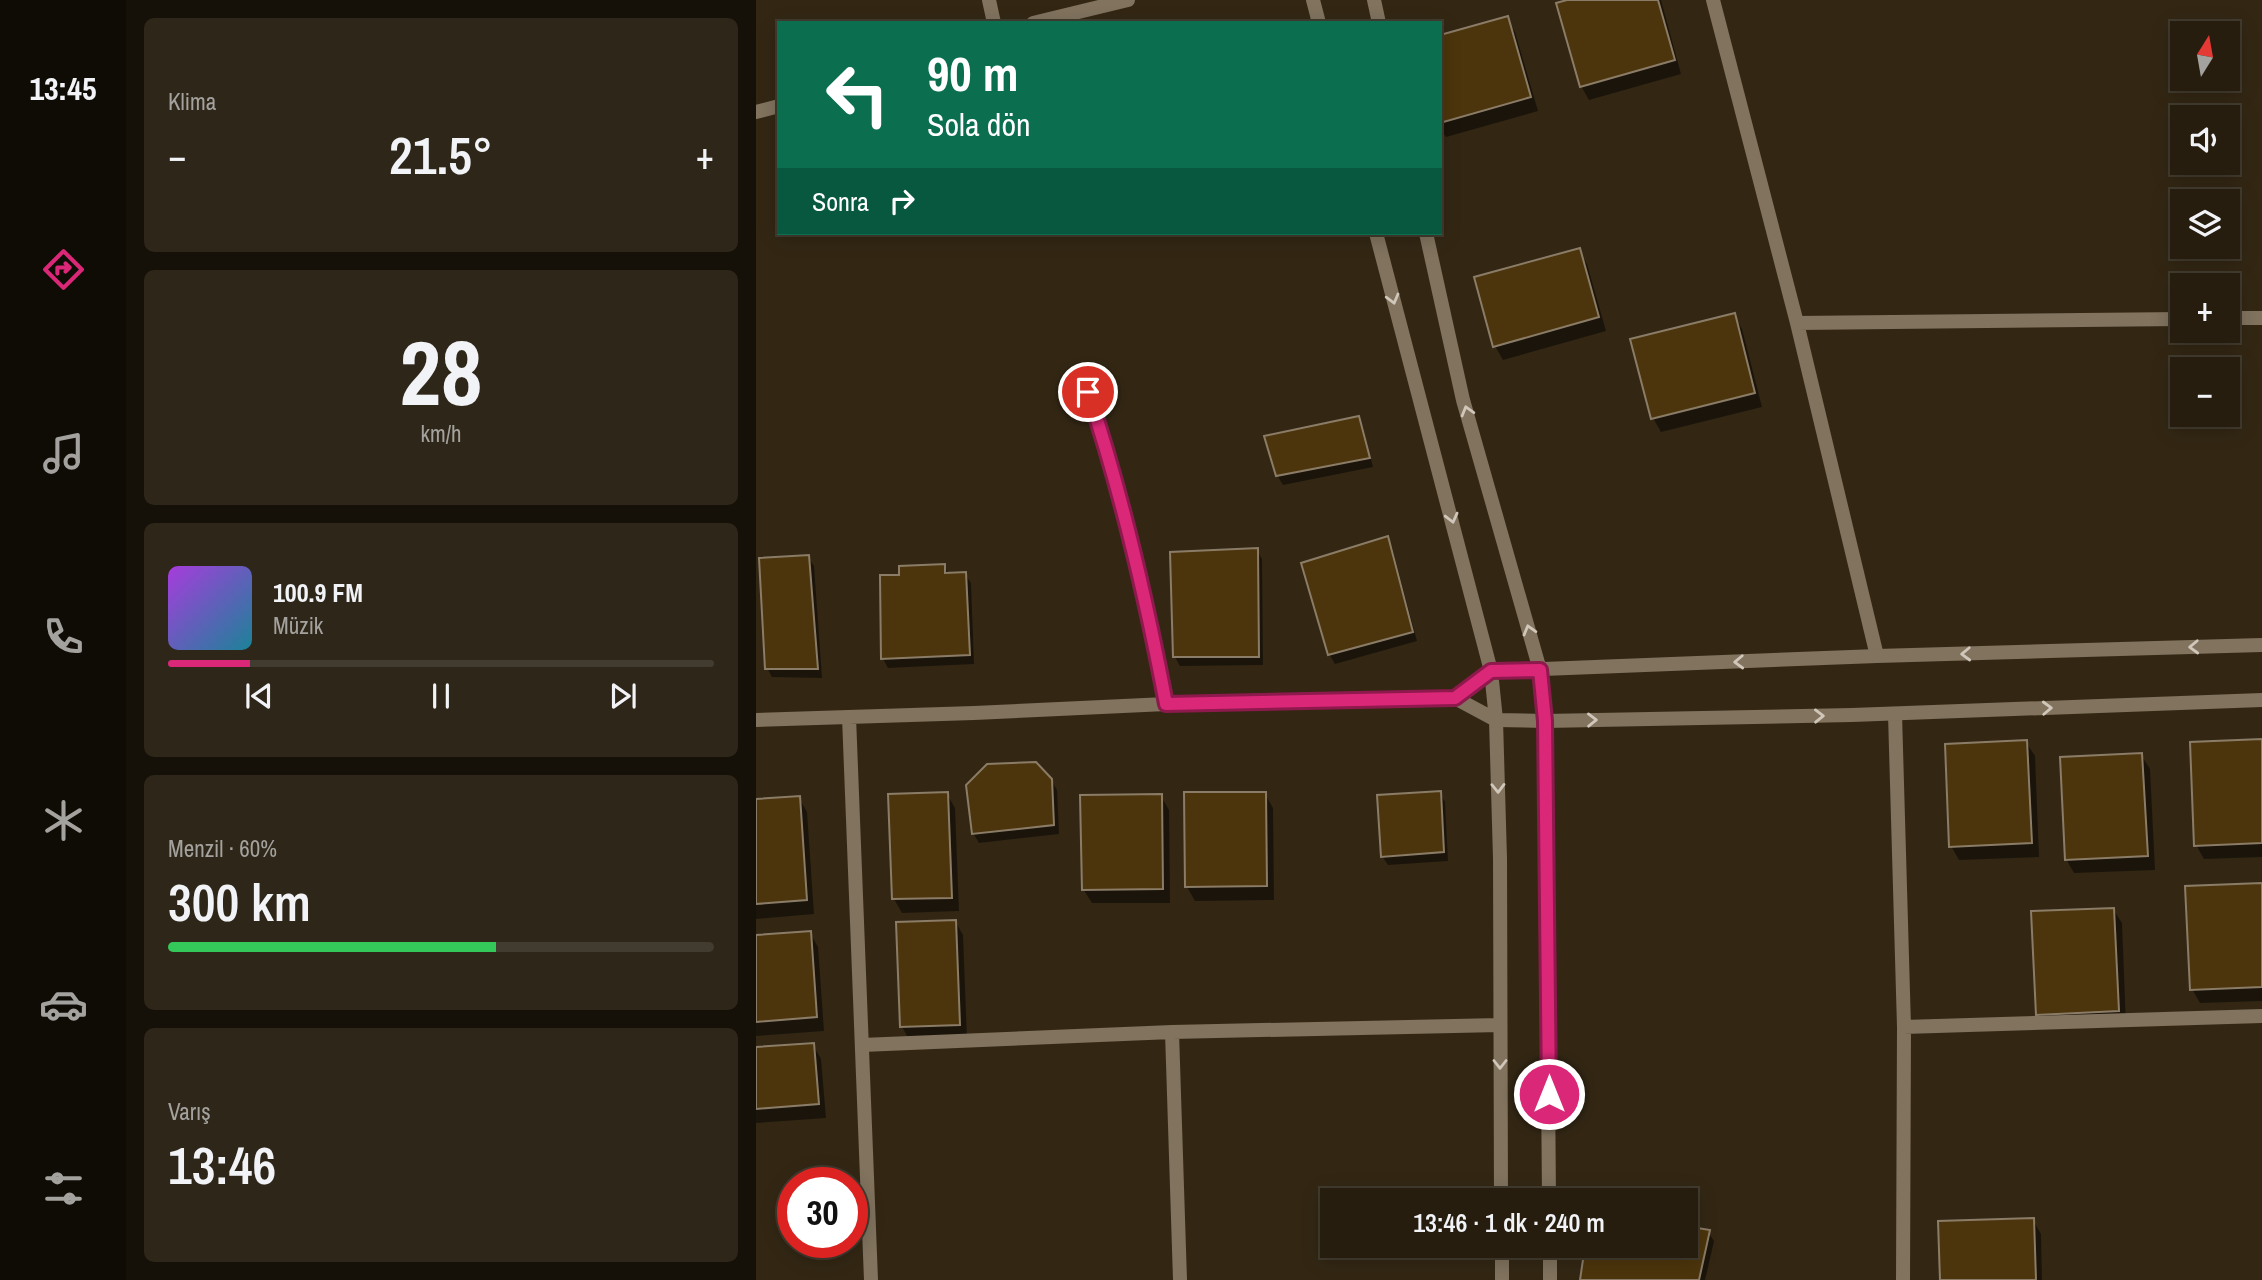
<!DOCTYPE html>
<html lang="tr">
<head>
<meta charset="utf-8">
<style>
  :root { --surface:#261d0f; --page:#2e2618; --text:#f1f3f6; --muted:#a4a29e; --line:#423b2f; --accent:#db2777 }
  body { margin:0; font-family:"Archivo Narrow",sans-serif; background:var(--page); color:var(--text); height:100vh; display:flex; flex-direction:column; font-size:26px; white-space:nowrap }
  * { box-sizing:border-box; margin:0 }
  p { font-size:23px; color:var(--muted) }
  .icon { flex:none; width:38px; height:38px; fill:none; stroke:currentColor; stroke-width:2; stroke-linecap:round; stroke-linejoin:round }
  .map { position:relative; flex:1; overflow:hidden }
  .panel { display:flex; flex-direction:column; gap:18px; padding:18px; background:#151008; width:630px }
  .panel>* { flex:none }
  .banner { position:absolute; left:21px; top:21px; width:665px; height:214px; border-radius:0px; box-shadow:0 4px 18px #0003,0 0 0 2px var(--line); background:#0b6e4f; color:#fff; overflow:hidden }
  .needle { width:46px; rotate:11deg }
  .buttons { position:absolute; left:1414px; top:21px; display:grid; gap:14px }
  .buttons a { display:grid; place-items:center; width:70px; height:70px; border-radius:0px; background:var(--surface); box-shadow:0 4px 18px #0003,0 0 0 2px var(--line); font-size:35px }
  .speed { position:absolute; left:21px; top:1167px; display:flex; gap:14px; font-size:35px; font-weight:700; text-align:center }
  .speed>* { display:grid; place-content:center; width:91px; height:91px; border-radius:50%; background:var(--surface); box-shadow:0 4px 18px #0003,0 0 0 2px var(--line); line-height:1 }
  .speed .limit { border:10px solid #d22; background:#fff; color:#111 }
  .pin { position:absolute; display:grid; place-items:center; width:60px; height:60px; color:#fff; margin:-30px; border:4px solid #fff; border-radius:50%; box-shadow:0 2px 7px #0007 }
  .me { position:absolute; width:77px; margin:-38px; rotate:0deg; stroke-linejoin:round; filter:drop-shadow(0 0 5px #0008) }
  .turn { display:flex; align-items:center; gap:24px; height:147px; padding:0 35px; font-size:32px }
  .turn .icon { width:91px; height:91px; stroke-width:2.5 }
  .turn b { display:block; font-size:49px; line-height:60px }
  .then { display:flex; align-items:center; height:66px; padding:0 35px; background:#0003; gap:14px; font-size:26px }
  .big { font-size:52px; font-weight:600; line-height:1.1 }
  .panel .card { flex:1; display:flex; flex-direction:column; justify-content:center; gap:10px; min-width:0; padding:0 24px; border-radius:10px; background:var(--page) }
  .panel .dial { align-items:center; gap:0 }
  .dial b { font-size:91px; line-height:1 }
  .song { display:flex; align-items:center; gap:21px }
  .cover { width:84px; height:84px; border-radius:10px; background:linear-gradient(135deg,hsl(280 70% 55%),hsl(190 70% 35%)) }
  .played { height:7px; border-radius:4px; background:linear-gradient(90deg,var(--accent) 15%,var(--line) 15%) }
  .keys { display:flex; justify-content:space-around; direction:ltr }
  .heat { display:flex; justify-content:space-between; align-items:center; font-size:38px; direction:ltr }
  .charge { height:10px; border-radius:5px; background:linear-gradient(90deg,#34c759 60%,var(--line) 0) }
  .trip { position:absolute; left:564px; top:1188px; width:378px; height:70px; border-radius:0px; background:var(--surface); box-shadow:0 4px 18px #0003,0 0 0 2px var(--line); font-weight:600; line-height:70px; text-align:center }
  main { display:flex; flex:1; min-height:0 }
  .tabs { display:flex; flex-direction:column; width:126px; justify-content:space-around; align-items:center; background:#0f0c06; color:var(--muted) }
  .tabs .icon { width:49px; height:49px }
  .tabs .selected { color:var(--accent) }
  .tabs b { font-size:32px; color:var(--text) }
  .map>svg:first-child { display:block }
  .shadow { fill:#0007 }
  .building { fill:#4c350c; stroke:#8a7c67; stroke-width:2 }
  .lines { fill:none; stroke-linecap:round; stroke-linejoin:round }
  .service { stroke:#81735e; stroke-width:14 }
  .minor { stroke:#81735e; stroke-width:14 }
  .tertiary { stroke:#81735e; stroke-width:14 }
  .oneway { stroke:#d0c7ba }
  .route-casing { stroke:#8e194d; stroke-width:18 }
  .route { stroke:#db2777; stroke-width:12 }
</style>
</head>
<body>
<main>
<nav class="tabs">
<b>13:45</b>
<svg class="icon selected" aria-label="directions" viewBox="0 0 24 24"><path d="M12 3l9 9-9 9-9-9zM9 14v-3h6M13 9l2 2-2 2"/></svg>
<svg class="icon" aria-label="music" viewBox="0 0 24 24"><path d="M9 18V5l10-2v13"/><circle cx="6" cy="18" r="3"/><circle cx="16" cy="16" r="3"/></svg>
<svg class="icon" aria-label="phone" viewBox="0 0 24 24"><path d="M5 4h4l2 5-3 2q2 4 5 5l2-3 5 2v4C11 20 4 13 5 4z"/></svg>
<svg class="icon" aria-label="climate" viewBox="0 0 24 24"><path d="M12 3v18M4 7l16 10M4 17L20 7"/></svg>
<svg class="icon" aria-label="car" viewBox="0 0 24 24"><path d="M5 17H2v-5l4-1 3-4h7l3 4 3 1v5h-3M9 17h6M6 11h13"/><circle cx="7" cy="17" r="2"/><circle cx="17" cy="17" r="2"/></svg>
<svg class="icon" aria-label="filters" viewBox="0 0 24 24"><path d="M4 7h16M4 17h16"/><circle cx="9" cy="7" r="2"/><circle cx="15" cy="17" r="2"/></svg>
</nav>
<section class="panel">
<div class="card"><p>Klima</p>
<div class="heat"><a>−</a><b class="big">21.5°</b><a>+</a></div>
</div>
<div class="card dial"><b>28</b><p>km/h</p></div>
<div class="card">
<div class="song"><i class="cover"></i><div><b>100.9 FM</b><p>Müzik</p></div></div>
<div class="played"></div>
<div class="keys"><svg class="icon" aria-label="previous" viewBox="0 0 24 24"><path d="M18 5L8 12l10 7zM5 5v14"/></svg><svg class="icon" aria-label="pause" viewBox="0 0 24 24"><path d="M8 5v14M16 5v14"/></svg><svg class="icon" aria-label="next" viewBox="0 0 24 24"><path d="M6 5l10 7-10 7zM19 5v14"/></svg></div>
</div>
<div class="card"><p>Menzil · 60%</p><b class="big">300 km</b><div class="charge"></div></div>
<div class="card"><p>Varış</p><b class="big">13:46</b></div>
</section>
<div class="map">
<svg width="1506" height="1280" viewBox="0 0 1506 1280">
  <rect width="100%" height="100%" fill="#332714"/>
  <path class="shadow" d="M817,0H905L925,74L833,100L825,86Z
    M751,18L759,32L782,111L690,137L684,128V37Z
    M823,250L831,264L850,331L747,360L739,346Z
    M978,315L986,329L1006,407L905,432L897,418Z
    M602,418L607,427L617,467L527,485L521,475Z
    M631,538L636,547L661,641L579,664L573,654Z
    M501,550L506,559L507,665L424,666L419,657L416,554Z
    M52,557L58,566L66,678L16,677L11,668Z
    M188,566L193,574H209L215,583L218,664L132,668L127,659L144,577Z
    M1506,741V857L1448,859L1440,845L1435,744Z
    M1270,742L1279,756L1283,857L1203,860L1195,846Z
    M1385,755L1394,769L1399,870L1318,873L1310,859Z
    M295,780L301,790L303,834L223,843L217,833Z
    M684,793L689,802L692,861L632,865L626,856Z
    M191,794L199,808L203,911L146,913L138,899Z
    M509,794L517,808L518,900L439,901L431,887Z
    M405,796L413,810L414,903H336L327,889Z
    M43,798L51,812L58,914L0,919V801Z
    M1506,885V1001L1444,1003L1436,989L1431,888Z
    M1357,909L1366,923L1370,1025L1290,1028L1282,1014Z
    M199,921L207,935L211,1039L154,1041L146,1027Z
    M54,933L62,947L68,1031L0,1036V937Z
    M57,1045L65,1059L70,1118L0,1123V1049Z
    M1277,1220L1285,1234L1286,1280H1186Z
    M952,1232L958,1241L949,1280H826L831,1246H929Z"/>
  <path class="building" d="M811,0H902L919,60L824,87L800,3Z
    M752,16L775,97L684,123V35Z
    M824,248L843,317L737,347L718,277Z
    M979,313L999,393L895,419L874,339Z
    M603,416L614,458L520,476L508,436Z
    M632,536L657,632L572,655L545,563Z
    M502,548L503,657H417L414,552Z
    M53,555L62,669H9L3,558Z
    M189,564V573L210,572L214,655L125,659L124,575H143V566Z
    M1506,739V843L1438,846L1434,742Z
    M1271,740L1276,843L1193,847L1189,744Z
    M1386,753L1392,856L1309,860L1304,757Z
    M280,762L296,779L298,825L216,834L210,785L231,764Z
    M685,791L688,852L625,857L621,795Z
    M192,792L196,898L136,899L132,794Z
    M428,792H510L511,886L429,887Z
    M406,794L407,889L326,890L324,795Z
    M44,796L51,900L0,904V799Z
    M1506,883V987L1434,990L1429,886Z
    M1358,908L1363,1011L1280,1015L1275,911Z
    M200,920L204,1025L144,1027L140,922Z
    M55,931L61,1017L0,1022V935Z
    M58,1043L63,1104L0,1109V1047Z
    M1278,1218L1280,1280H1184L1182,1221Z
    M929,1226L954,1230L943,1280H824L829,1246H929Z"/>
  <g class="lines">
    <path class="service" d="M325,371C362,483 389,588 410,704"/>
    <path class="minor" d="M233,0L238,23
      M957,0L1041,323L1121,656
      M277,23L372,0
      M0,112L23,106
      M1472,318H1506
      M1041,323L1426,319
      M1139,714L1148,1027L1147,1280
      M93,717L115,1280
      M0,720L218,713L410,704L699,698
      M740,720L744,858L745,1200
      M789,721L793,1200
      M1148,1027L1506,1016
      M416,1032L424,1280
      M106,1045L416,1032L744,1025
      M746,1246V1280
      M794,1246V1280"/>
    <path class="tertiary" d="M557,0L563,23
      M618,0L623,23
      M620,233L735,671L740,720
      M670,233L707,400L784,670L789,721
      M1506,645L1121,656L735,671L699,698L740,720L789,721L1096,715L1506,700"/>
  </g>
  <defs><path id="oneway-chevron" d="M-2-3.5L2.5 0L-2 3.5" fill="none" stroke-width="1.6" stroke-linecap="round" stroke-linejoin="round" transform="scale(1.75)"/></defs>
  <g class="oneway">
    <use href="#oneway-chevron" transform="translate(637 299) rotate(75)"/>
    <use href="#oneway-chevron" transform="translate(711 411) rotate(-106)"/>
    <use href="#oneway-chevron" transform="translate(696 518) rotate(76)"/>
    <use href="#oneway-chevron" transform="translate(773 630) rotate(-106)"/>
    <use href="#oneway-chevron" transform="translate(1438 647) rotate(178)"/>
    <use href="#oneway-chevron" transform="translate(1210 654) rotate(178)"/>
    <use href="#oneway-chevron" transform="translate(983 662) rotate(178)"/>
    <use href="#oneway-chevron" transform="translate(1291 708) rotate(-2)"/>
    <use href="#oneway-chevron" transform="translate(1063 716) rotate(-1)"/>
    <use href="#oneway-chevron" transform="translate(836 720) rotate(-1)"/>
    <use href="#oneway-chevron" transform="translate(742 788) rotate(89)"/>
    <use href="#oneway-chevron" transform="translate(744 1064) rotate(90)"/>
  </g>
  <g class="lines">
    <g class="route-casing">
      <path id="route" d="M332,392C366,494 390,598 410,704L699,698L735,671L784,670L789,721L793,1094"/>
    </g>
    <use href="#route" class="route"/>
  </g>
</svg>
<div class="buttons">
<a><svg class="needle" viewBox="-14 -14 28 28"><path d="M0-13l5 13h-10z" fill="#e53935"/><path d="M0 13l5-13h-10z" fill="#a4a29e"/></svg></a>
<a><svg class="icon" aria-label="sound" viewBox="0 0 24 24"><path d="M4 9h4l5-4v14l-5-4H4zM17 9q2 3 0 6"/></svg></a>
<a><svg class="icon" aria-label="layers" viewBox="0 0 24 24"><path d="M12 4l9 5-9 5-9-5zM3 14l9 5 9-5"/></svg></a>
<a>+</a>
<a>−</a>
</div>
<div class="speed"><div class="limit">30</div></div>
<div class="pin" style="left:332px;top:392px;background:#d93025"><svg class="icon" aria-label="arrive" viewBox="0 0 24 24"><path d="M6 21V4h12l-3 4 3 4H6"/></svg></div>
<svg class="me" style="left:793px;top:1094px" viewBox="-20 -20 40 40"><circle r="17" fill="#db2777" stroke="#fff" stroke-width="3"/><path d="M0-11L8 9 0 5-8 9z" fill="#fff"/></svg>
<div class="trip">13:46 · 1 dk · 240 m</div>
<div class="banner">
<div class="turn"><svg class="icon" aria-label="left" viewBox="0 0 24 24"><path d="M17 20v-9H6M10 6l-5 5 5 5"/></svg><div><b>90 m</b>Sola dön</div></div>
<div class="then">Sonra<svg class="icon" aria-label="right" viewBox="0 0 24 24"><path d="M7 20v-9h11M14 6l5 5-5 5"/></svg></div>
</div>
</div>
</main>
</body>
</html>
